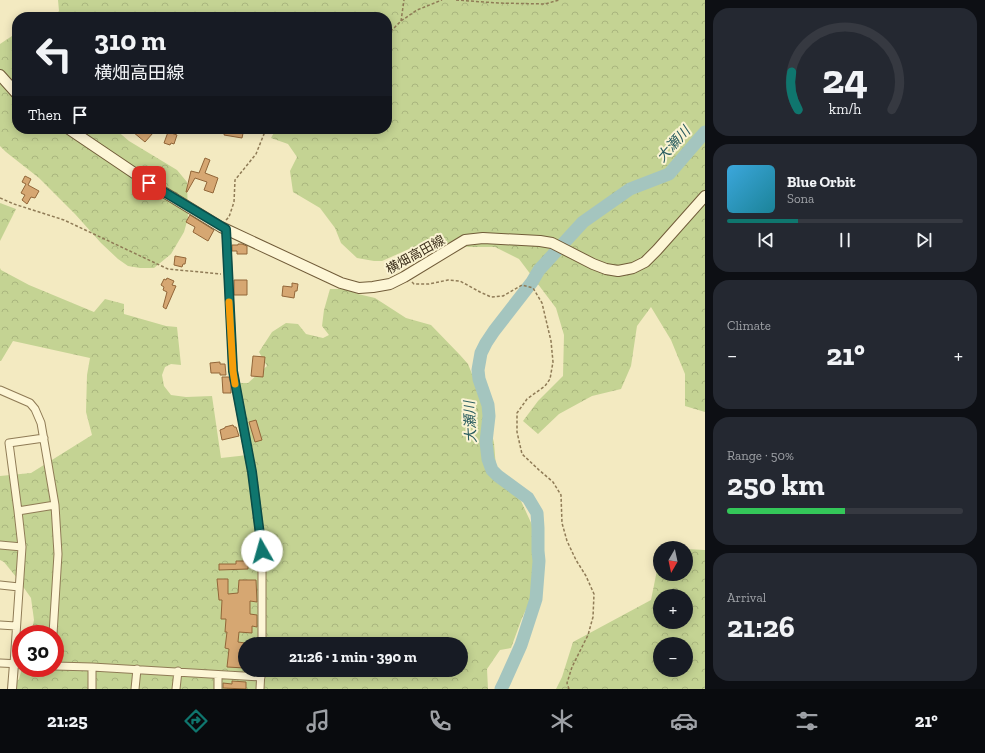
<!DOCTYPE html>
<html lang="en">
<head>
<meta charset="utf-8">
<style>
  :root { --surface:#171b24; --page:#242831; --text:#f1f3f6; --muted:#9ea1a6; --line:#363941; --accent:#0f766e }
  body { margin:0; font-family:"Zilla Slab","Noto Sans JP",serif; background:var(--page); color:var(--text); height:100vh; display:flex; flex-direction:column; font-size:15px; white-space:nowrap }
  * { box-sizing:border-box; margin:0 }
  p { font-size:13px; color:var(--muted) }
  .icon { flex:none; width:22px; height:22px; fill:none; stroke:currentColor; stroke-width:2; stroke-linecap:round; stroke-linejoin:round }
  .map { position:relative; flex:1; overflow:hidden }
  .sheet { display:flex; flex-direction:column; gap:8px; padding:8px; background:#0d0f14; width:280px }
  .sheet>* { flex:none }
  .top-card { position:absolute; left:12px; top:12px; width:380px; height:122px; border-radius:16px; box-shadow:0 2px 10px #0003; background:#171b24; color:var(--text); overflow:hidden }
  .needle { width:26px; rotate:189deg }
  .controls { position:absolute; left:653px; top:541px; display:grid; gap:8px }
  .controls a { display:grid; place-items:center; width:40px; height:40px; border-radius:50%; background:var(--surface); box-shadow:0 2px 10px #0003; font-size:20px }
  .speed { position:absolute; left:12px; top:625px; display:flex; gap:8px; font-size:20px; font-weight:700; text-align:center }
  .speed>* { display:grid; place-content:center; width:52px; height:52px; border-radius:50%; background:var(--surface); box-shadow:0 2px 10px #0003; line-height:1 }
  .speed .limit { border:6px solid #d22; background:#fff; color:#111 }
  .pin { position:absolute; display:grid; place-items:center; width:34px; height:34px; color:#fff; margin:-17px; border-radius:8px; box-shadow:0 2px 6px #0006 }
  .me { position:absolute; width:44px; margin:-22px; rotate:353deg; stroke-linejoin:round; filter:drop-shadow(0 0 3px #0008) }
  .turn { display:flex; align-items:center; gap:14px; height:84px; padding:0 16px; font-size:18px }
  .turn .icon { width:52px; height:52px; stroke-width:2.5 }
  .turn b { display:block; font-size:28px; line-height:34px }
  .then { display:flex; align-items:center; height:38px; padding:0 16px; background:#0003; gap:8px; font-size:15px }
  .big { font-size:30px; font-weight:700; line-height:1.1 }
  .sheet .card { flex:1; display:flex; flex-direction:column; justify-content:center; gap:6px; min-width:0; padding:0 14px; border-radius:16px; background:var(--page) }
  .sheet .dial { align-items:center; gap:0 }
  .dial svg { height:104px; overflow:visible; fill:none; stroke:var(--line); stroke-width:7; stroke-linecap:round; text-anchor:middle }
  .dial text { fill:var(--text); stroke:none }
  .song { display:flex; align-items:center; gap:12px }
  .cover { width:48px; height:48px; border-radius:6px; background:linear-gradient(135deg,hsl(200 70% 55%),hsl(190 70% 35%)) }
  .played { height:4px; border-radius:2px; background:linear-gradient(90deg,var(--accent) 30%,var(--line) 30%) }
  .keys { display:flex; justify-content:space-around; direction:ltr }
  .heat { display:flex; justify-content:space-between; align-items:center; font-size:22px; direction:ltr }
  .charge { height:6px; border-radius:3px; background:linear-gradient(90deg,#34c759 50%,var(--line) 0) }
  .trip { position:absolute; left:238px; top:637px; width:230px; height:40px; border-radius:20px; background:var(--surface); box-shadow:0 2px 10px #0003; font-weight:700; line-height:40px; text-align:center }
  .dock { display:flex; height:64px; justify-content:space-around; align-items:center; background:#090b0e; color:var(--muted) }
  .dock .icon { width:28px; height:28px }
  .dock .selected { color:var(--accent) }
  .dock b { font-size:18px; color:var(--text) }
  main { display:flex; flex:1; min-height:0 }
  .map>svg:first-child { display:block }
  .forest { fill:url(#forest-crowns); fill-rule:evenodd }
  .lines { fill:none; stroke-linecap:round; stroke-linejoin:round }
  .river { stroke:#a4c5bf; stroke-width:13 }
  .building { fill:#d6a772; stroke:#926639 }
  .minor-casing { stroke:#8f7b56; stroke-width:9 }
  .tertiary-casing { stroke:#8f7b56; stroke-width:10 }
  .secondary-casing { stroke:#715c39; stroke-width:12 }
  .path { stroke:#8f7b56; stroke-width:1.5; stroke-dasharray:3 2; stroke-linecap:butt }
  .minor { stroke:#fdf6d6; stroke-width:7 }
  .tertiary { stroke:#fdf6d6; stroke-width:8 }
  .secondary { stroke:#fdf6d6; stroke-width:10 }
  .route-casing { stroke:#0a4d48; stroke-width:10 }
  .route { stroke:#0f766e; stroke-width:7 }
  .slow { stroke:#f59e0b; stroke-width:7 }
  .labels { text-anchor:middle; stroke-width:4; stroke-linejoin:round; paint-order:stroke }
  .street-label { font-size:13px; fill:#3d301c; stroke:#faf3d2 }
  .water-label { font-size:14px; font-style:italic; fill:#295c5f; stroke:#faf3d2 }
</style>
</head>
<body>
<main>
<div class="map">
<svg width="705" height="689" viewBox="0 0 705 689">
  <defs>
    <pattern id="forest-crowns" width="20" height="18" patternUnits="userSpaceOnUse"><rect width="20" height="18" fill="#c4d393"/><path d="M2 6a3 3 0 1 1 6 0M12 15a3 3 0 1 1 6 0" fill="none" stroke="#a9b57e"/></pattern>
  </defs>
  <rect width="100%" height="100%" fill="#f3eac1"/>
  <path class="forest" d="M58,0H705V412L685,406V374L671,340L651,307L637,326L631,366L621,389L592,396L559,414L538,434L523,421L538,401L563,376L564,335L556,308L519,259L495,247H468L433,240L409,249L382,261H374L357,258L341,243L335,228L320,208L293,192L290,171L297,157L288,144L271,138L276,129H387V17H54L59,11Z
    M17,35V129H115L129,141L177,170L187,182L188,218L184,232L171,254L154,268H140L128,266L118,259L101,243L75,214L39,178L6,152L0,146V44L12,36Z
    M0,203L16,209L0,241Z
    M0,268L1,270L29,285L94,312L105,299L124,304V314L166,326L177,327L181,365L171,364L165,367L162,375L164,386L171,395L186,397L212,396L221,458L248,455L237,383H248L267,366L259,352L272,332L286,323L298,324L306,334L323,338L329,335L322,326L324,310L330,289H345L358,294L375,298L406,318L431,325L460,355L468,364L486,409L494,443L497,480L521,501L533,527L534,554L533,595L522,618L511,648L500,650L487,669L488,689H10L19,679L22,668H55V634H31L34,620L31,598L17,578L4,562L0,560V476L31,473L92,435L86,412L87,375L90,358L13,341L1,361H0ZM245,644H461V670H245Z
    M686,549L705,550V689H556L562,677L573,642L651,600L657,570L660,567V574H686ZM660,596H686V622H660ZM660,644H686V670H660Z"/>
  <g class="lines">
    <path class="river" d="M501,689L504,683L521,645L536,599L539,561L538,551V528L537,513L528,498L498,476L492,470L488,459L486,442L489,416L488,405L479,379L478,370L481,353L486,343L494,331L532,282L539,270L583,222L630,189L669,174L705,132"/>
  </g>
  <path class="building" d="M135,129H148L153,133L145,142L133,132Z
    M225,129H244L242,138L224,135Z
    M168,132L177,135L174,144L171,143L170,145L164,143Z
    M205,158L210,160L205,173L218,178L213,193L204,190L207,182L195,178L187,192H186L191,171L199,173Z
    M25,176L31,179L28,185L39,191L35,198L31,197L27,204L22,200L25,195L21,193L26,184L22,182Z
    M190,215L214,230L208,241L193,232L195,227L186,222Z
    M238,244H242L247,246V254H237V251H232V245H238Z
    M175,256L186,258L185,264H183L182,267L174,265Z
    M167,278L174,281L172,285L176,286L166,309L163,307L167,292L163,290L164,287L161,285L164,279L166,280Z
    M234,280H247V295H234Z
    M292,283L298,284L297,291H295L294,298L282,296L283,286L292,287Z
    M253,356L265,357L263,377L251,376Z
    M220,362V364H225L226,375H220V373H211L210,363Z
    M222,377H229L231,385V393H223Z
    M256,420L262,440L255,442L249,422Z
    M233,425L234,427H236L239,436L222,440L220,430L225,428V427Z
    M236,561H248V569L219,570V564H236Z
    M217,579H228V594L238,593L239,580H256L257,602L250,601V614L257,615V627L252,626V633L239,632L238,642L245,643V668L227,667L229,649L225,648L227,632H225L226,619H221L222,600H219Z
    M232,681L246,682V689L223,688V683L232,684Z"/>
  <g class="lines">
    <g class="minor-casing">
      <path id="minor" d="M226,229L233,371L252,472L262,551V644
        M0,390L30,403L35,409L41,423L55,505L58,554L53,634
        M18,511L9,443L44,438
        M0,545L22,547
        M0,585L19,587
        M0,625L16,626
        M0,663L21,664
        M14,664L22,547L18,511L55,505
        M55,666L92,667L261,677
        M92,689V667
        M135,689L137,669
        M176,689L178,671
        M218,689V675
        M260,689L261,670"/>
    </g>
    <g class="tertiary-casing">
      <path id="tertiary" d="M12,689L14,664"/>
    </g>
    <g class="secondary-casing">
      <path id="secondary" d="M0,75L17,94
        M69,129L149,183L221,227L341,283L359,288L373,287L390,284L404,277L465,240L483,238L540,241L552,243L593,264L606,269L618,271L633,268L645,262L657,250L705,196"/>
    </g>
    <path class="path" d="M456,0L498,3L545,4L559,0
      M401,21L404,0
      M387,35L401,21L417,10L442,0
      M0,198L14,204L64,220L168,269L221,274
      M226,220L229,217L234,202L235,180L256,154L266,129
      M412,282L414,284H429L448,280L460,281L480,292L491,297L503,296L522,285L533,288L542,303L551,341L553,362L550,379L545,386L527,399L517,413V432L522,454L539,470L553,482L561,495L562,523L567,541L576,560L586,576L594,594L593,617L588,635L572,667L567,683L569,689"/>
    <use href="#minor" class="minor"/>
    <use href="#tertiary" class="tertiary"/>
    <use href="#secondary" class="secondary"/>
  </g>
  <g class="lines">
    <g class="route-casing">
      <path id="route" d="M149,183L226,229L233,371L252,472L262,551"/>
    </g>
    <use href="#route" class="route"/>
    <path class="slow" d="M229,302L233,371L235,384"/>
  </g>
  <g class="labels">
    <g class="street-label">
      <text transform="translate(415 254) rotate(-29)" y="5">横畑高田線</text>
    </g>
    <g class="water-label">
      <text transform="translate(673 144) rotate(-48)" y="5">大瀬川</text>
      <text transform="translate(470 422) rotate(-93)" y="5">大瀬川</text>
    </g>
  </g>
</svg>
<div class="controls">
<a><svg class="needle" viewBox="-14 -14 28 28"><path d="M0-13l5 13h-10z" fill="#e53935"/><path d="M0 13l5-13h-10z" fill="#9ea1a6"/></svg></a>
<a>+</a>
<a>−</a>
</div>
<div class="speed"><div class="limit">30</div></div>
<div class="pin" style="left:149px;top:183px;background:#d93025"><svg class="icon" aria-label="arrive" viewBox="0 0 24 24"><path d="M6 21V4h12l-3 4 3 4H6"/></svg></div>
<svg class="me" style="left:262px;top:551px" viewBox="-20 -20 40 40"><circle r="19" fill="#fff"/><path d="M0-13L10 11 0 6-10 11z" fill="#0f766e"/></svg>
<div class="trip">21:26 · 1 min · 390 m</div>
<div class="top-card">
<div class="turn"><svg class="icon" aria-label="left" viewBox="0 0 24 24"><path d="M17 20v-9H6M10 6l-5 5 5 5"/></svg><div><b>310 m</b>横畑高田線</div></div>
<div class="then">Then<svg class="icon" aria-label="arrive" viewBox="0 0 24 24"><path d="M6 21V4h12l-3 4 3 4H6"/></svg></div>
</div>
</div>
<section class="sheet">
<div class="card dial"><svg viewBox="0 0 100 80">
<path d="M14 69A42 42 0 1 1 86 69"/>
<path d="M14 69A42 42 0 0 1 9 40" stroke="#0f766e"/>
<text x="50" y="56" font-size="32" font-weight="700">24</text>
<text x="50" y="72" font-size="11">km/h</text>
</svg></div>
<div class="card">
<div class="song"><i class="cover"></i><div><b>Blue Orbit</b><p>Sona</p></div></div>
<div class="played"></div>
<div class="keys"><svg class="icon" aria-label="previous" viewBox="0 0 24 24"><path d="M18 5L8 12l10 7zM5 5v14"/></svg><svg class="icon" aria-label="pause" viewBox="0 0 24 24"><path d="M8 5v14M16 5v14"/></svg><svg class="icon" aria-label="next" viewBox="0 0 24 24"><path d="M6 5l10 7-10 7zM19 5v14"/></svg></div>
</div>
<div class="card"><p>Climate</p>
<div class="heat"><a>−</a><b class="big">21°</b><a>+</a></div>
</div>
<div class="card"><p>Range · 50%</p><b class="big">250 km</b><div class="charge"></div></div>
<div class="card"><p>Arrival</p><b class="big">21:26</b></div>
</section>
</main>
<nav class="dock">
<b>21:25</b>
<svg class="icon selected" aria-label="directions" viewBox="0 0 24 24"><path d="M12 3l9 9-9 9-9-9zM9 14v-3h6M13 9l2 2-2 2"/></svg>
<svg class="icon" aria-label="music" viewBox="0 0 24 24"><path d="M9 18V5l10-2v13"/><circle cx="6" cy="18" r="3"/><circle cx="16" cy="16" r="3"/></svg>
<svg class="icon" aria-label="phone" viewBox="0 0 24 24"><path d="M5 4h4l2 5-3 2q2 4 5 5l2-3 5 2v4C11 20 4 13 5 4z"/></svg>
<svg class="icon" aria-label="climate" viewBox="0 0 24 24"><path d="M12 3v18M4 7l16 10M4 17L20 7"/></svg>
<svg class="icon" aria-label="car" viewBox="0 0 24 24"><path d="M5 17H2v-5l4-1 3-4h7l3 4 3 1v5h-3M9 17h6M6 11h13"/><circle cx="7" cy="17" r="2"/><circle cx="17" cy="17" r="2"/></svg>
<svg class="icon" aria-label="filters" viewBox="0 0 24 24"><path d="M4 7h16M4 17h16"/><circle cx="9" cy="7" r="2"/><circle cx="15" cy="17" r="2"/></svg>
<b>21°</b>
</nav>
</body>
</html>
